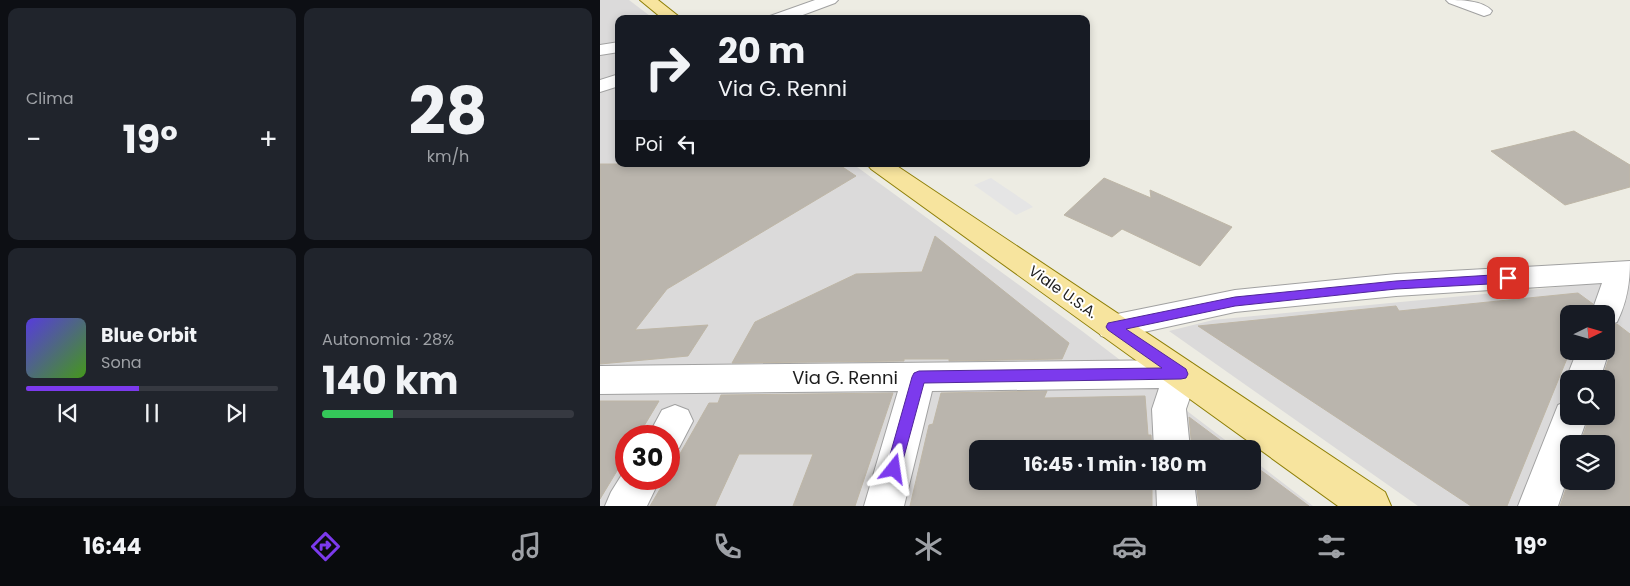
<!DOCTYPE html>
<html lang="it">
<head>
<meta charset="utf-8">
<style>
  :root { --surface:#171b24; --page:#20242c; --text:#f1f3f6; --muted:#9ea1a6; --line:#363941; --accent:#7c3aed }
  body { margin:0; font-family:Poppins,sans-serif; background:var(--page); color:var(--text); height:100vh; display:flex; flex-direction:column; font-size:19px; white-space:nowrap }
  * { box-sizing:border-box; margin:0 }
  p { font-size:16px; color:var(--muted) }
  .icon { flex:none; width:28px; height:28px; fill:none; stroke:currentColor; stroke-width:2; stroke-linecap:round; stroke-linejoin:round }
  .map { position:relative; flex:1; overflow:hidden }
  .panel { display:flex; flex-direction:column; gap:8px; padding:8px; background:#0d0f14; width:600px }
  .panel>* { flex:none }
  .top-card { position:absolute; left:15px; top:15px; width:475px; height:152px; border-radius:10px; box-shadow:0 2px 8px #0003; background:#171b24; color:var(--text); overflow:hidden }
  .needle { width:32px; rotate:85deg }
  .fabs { position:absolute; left:960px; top:305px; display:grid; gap:10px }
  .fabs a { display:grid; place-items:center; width:55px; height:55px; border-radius:10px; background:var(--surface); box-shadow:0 2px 8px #0003; font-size:25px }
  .speed { position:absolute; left:15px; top:425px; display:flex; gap:10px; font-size:25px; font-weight:700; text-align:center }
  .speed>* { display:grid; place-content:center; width:65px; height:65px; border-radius:50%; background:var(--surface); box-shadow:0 2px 8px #0003; line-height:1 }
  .speed .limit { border:8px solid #d22; background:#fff; color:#111 }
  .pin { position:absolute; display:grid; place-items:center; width:42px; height:42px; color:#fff; margin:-21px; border-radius:10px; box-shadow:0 2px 8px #0006 }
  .me { position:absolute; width:55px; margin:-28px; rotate:15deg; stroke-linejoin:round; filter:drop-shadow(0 0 4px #0008) }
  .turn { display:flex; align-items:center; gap:18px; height:105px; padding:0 20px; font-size:22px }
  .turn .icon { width:65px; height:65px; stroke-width:2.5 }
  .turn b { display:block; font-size:35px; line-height:42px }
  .then { display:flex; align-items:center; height:48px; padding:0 20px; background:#0003; gap:10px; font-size:19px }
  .big { font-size:38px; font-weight:700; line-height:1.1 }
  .panel .card { flex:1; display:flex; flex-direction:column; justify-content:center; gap:8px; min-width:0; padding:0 18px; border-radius:10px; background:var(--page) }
  .panel .dial { align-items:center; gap:0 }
  .dial b { font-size:65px; line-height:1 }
  .song { display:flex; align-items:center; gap:15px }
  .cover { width:60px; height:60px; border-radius:8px; background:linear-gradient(135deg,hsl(250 70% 55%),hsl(100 70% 35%)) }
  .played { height:5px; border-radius:2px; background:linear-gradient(90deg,var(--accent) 45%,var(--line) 45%) }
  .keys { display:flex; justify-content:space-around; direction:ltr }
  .heat { display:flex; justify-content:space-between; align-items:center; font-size:28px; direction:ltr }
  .charge { height:8px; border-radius:4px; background:linear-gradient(90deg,#34c759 28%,var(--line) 0) }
  .panel .tiles { flex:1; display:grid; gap:8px; grid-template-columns:repeat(2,1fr) }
  .trip { position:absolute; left:369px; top:440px; width:292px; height:50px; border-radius:10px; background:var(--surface); box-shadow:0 2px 8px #0003; font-weight:700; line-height:50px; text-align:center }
  .menu { display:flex; height:80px; justify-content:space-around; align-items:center; background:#090b0e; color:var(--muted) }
  .menu .icon { width:35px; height:35px }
  .menu .on { color:var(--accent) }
  .menu b { font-size:22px; color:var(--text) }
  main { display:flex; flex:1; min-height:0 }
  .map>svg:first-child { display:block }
  .residential { fill:#dbdada; fill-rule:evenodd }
  .parking { fill:#e5e5e5 }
  .building { fill:#bab5ad; stroke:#beb6a6 }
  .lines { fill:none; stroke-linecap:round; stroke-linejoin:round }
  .minor-casing { stroke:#a1a1a1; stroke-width:2 }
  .tertiary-casing { stroke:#a1a1a1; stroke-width:2 }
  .primary-casing { stroke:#8e7f07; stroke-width:2 }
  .minor { fill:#fff; fill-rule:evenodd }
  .tertiary { fill:#fff; fill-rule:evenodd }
  .primary { fill:#f7e49e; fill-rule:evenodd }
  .route { fill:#7c3aed; stroke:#51269a }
  .labels { text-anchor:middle; stroke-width:4; stroke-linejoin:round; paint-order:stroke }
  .street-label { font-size:15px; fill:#1d1d1d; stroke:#fff }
  .near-street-label { font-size:18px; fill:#1d1d1d; stroke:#fff }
</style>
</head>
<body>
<main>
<section class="panel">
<div class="tiles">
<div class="card"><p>Clima</p>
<div class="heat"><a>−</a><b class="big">19°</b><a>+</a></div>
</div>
<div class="card dial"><b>28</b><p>km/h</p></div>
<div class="card">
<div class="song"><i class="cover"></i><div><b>Blue Orbit</b><p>Sona</p></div></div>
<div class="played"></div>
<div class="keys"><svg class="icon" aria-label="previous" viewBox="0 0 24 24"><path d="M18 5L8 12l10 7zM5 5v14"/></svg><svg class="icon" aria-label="pause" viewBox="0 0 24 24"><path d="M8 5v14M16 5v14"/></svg><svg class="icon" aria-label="next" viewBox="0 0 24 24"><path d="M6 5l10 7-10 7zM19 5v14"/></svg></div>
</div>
<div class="card"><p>Autonomia · 28%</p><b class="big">140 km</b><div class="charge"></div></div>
</div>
</section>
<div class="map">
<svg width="1030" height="506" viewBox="0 0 1030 506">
  <rect width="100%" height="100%" fill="#edece3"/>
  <path class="residential" d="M0,0H29L54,19H19V164H253L482,331L637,449H378V481H652L653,460L713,506H0ZM26,436H69V479H26Z
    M1030,280V506H818L569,331L613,320ZM969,314H1006V351H969ZM969,379H1006V416H969ZM969,444H1006V481H969Z"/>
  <path class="parking" d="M391,178L428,203L433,207L416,215L374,185Z"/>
  <path class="building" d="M974,131L1030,165V187L965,205L891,151Z
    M0,164H238L256,176L67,289L35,330L108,325L88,356L0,364Z
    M504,178L551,198L550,190L632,227L600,266L522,229L512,237L464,215Z
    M335,236L469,343L462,359L349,361V359H304V361L132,363L155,322L256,274L322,272Z
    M978,293L993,304L989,314H969V351H975L972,358L968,356L907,506H871L598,326L796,306L799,311Z
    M1017,324L1030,334V506H960L969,480V481H1006V444H980L990,416H1006V379H1002L1011,352L1006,343V328Z
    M447,391L444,398L545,396L548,435H551L552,449H378V481H552V506H310L329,425L333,424L341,393Z
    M293,393L255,506H193L213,454H139L115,506H50L66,479H69V473L109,403H118L121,395Z
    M0,401H59L38,436H26V456L0,499Z
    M589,417L632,449H592Z
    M652,464L670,477L709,506H599L596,481H652Z"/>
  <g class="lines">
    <g class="minor-casing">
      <path id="minor" d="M846,0C860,0 883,0 892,11L890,14L884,16L849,3Z
        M19,42V52L0,55V45Z
        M19,74V86L0,92V80Z
        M1030,261C1030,283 1027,302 1017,322L1006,326V314H991L1002,283L796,296L635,312L512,339L501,336L496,327L501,318L512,315L635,290L796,274Z
        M1006,345L1009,351L1000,379H969V384L966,379L977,351H1006Z
        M581,360L593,364L598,374L586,409L590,449H554L552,409L559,388L332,391L304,506H264L298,391L0,394V366Z
        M969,400V416H988L978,444H969V473L958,506H918L958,405Z
        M75,405L88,410L93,421L79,448L69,452V436H48L62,410Z
        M26,468V479H60L47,506H5L11,492Z
        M556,481H594L597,506H557Z"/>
    </g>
    <g class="tertiary-casing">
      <path id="tertiary" d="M215,0H238L235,3L192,19H168L170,16Z"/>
    </g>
    <g class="primary-casing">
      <path id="primary" d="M40,0H58L82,19H63Z
        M267,164H294L785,492L791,506H738L271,169Z"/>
    </g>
    <use href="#minor" class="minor"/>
    <use href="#tertiary" class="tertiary"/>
    <use href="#primary" class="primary"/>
  </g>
  <path class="route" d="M908,274L914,278L908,283L796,289L635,306L526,329L586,369L588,374L586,378L581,379L324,383L299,475L294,477L288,475L286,469L312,377L314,373L319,371L562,368L508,330L506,327L508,323L635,297L796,281Z"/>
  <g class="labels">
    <g class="street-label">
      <text transform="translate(463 292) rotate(35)" y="5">Viale U.S.A.</text>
    </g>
    <g class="near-street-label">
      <text x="245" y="384">Via G. Renni</text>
    </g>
  </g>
</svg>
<div class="fabs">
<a><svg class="needle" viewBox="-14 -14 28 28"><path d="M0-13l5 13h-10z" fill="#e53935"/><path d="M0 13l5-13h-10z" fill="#9ea1a6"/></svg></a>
<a><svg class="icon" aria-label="search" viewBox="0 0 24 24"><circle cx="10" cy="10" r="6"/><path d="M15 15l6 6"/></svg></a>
<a><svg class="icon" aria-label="layers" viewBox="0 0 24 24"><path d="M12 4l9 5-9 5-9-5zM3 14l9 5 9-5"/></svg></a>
</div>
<div class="speed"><div class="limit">30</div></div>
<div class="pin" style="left:908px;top:278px;background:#d93025"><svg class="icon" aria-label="arrive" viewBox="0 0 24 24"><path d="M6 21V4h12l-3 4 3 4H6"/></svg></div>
<svg class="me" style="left:294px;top:469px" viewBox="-20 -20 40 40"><path d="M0-17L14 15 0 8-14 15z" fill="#7c3aed" stroke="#fff" stroke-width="4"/></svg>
<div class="trip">16:45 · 1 min · 180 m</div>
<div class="top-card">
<div class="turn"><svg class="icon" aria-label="right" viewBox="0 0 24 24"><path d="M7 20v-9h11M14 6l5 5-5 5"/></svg><div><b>20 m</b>Via G. Renni</div></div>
<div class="then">Poi<svg class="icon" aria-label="left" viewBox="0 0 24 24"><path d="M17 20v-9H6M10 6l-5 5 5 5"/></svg></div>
</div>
</div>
</main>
<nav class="menu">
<b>16:44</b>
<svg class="icon on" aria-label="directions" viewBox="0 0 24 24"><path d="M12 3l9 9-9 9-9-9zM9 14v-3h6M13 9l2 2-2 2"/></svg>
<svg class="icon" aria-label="music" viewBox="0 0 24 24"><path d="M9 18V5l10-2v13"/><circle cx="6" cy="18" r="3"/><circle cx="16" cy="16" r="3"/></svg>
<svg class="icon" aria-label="phone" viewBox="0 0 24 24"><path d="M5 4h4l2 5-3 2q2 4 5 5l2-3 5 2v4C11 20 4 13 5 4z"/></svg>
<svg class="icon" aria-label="climate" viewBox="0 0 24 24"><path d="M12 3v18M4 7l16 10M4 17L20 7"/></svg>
<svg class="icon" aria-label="car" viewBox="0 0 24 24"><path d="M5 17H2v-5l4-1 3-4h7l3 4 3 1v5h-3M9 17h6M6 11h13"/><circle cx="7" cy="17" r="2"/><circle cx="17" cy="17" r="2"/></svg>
<svg class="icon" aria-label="filters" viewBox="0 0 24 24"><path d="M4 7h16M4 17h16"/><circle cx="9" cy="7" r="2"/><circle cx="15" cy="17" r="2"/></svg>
<b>19°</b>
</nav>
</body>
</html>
